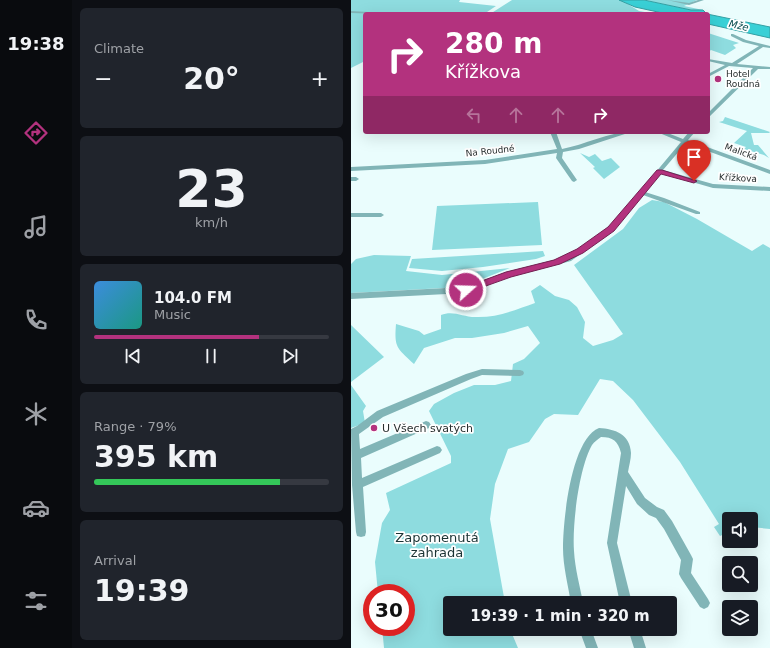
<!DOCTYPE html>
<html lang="en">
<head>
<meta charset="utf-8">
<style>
  :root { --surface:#171b24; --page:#20242c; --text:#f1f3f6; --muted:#9ea1a6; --line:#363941; --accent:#b3327e }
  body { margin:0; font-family:"DejaVu Sans",sans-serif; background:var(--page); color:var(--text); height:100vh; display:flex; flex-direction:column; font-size:15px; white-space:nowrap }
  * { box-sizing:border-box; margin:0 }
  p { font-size:13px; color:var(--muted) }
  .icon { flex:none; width:22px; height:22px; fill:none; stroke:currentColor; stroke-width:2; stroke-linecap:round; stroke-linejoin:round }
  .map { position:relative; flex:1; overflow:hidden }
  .sheet { display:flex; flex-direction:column; gap:8px; padding:8px; background:#0d0f14; width:279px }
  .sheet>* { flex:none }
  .guide { position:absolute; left:12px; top:12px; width:347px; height:122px; border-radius:4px; box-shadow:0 4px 16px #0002; background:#b3327e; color:#fff; overflow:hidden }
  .fabs { position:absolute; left:371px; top:512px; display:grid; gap:8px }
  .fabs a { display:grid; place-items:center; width:36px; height:36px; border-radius:4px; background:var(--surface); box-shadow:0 4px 16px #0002; font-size:20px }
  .speed { position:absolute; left:12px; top:584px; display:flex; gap:8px; font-size:20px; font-weight:700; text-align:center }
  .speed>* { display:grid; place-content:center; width:52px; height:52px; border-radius:50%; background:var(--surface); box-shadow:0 4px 16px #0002; line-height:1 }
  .speed .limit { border:6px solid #d22; background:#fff; color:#111 }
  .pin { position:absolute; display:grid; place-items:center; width:34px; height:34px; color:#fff; margin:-41px -17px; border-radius:50% 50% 50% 0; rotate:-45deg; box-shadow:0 0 4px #0007 }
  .pin .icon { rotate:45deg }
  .me { position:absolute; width:44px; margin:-22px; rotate:70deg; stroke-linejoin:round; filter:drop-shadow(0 0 3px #0008) }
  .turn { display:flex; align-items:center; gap:14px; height:84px; padding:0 16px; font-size:18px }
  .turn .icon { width:52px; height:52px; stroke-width:2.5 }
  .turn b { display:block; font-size:28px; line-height:34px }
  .lanes { display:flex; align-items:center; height:38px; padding:0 16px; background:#0003; justify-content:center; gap:20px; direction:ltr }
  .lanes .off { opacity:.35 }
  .big { font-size:30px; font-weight:700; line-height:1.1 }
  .sheet .widget { flex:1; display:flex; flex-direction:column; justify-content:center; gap:6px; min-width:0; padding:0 14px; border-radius:6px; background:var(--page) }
  .sheet .dial { align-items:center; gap:0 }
  .dial b { font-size:52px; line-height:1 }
  .song { display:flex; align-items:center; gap:12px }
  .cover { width:48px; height:48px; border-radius:6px; background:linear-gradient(135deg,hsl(210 70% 55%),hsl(170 70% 35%)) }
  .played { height:4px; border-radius:2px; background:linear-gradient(90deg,var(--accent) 70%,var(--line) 70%) }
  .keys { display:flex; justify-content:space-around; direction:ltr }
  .heat { display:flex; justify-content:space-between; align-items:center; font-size:22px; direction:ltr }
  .charge { height:6px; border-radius:3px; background:linear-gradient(90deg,#34c759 79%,var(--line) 0) }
  .trip { position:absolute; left:92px; top:596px; width:234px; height:40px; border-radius:4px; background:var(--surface); box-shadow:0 4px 16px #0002; font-weight:700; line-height:40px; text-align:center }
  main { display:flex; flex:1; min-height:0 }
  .tabs { display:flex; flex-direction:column; width:72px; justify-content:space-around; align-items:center; background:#090b0e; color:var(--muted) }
  .tabs .icon { width:28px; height:28px }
  .tabs .current { color:var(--accent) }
  .tabs b { font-size:18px; color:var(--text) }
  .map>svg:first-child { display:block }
  .green { fill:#8edcdf }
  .water { fill:#39d0d6; stroke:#34a0a4 }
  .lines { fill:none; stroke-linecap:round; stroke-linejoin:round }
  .minor { fill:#81b5b7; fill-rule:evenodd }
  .route { fill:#b3327e; stroke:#742052 }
  .poi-dot { fill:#b3327e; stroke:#fff; stroke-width:1.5 }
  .labels { text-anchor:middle; stroke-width:3.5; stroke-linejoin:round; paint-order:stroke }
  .far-poi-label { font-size:9px; fill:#282f2f; stroke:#fff; text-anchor:start }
  .far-street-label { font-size:9px; fill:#282f2f; stroke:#fff }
  .far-water-label { font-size:10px; font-style:italic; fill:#084a4d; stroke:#fff }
  .poi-label { font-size:11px; fill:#282f2f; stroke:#fff; text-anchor:start }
  .near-park-label { font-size:13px; fill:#1b3334; stroke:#fff }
</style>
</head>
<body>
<main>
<nav class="tabs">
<b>19:38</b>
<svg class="icon current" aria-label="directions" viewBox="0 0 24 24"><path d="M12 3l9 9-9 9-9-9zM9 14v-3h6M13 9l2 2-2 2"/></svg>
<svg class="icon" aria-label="music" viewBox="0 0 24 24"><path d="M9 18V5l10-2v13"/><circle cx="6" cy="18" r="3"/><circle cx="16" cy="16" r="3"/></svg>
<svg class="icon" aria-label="phone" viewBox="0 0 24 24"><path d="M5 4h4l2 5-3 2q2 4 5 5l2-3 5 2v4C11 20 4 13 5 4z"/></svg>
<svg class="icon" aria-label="climate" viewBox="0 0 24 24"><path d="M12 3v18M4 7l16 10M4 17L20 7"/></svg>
<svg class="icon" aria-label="car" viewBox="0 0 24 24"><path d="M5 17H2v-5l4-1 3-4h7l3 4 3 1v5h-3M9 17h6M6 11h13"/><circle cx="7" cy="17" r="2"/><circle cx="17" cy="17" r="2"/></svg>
<svg class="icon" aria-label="filters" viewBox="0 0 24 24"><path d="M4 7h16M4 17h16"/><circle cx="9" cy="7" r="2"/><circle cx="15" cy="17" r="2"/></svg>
</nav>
<section class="sheet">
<div class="widget"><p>Climate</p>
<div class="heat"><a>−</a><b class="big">20°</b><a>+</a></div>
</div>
<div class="widget dial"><b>23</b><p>km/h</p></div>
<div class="widget">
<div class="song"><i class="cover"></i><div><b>104.0 FM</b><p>Music</p></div></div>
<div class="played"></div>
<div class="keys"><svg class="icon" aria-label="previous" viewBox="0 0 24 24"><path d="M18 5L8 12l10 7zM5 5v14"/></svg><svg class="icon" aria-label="pause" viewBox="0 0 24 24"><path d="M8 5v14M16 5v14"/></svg><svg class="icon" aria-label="next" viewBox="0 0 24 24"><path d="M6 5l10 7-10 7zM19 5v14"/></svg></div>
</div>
<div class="widget"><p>Range · 79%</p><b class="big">395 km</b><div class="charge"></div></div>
<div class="widget"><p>Arrival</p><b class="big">19:39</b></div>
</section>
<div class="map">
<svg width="419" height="648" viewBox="0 0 419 648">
  <rect width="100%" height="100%" fill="#eafdfd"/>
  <path class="green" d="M0,0H109L108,2L145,6L133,14H14V61L0,68Z
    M161,0H268L272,1L288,11L305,14H139Z
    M294,0H346L333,6L352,10H340Z
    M357,33L388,43L382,45L385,48L374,55L360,50L357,52Z
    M374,117L419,132L418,133H400L403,145H407L418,158L413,155L393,149L395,147L383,143L396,131L368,122L372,121Z
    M229,153L238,157L244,154L251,161L260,158L269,167L253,179L242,168L244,167Z
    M301,200L313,202L346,219L401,251L412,244L419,248V529L400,527V519H378V532L369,536L363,527L368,524L329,462L282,400L262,381L249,379L227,415L203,414L194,419L178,442L157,449L144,484L139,519L154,603H99V629H159L167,648H33L31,627H55V593H27L24,562L31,523L39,510L35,493L100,463V456L78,411L83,404L103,393L123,385H144L160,381L162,364L173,359L189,343L177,326L153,333L121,338H104L73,348L63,364C46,348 43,348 45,324L68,331L73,335L90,329V315C102,310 112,317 124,317C145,318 164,310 184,303L180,291L189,285L204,296L218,300L226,307L234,322L232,338L242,346L262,340L272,334L223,265L272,229L288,208Z
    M187,202L191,245L81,250L86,206Z
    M192,251L194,256L185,259L132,267L91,271L58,268L61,259Z
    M23,255L60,256L55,271L91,275L159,268L111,287L0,293V264L5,259Z
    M0,325L33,357L0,382Z
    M0,385L15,406L12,411L14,423L0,428Z"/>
  <path class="water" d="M268,0H293L340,10H352L356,14L419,27V38L357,24V14H316L284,7Z"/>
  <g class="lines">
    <path class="minor" d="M316,0L338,3L347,0H353L338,5Z
      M0,11L34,13L36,14L0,13Z
      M380,34H382L395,40L419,46V48L412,47L386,64L419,67V69H407L357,118V113L402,68L378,66L357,77V74L374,65L357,61V59L381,63L408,46L392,42L380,36Z
      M199,132H205L211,149C233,145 258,132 280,132L228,149L212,152L211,158L226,180L223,182L221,181L205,158L206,153L134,164L0,171V167L134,160L206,149Z
      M306,132H314L332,139L338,132H344L337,140L419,170V174L335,143L312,170L362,184L419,187V191L362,188L310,173L294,192L313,198L349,212V214H345L292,195L262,230L220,261L182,271L159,276L115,293L0,299V293L114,287L155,272L214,257L258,228L330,142Z
      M0,177H5L8,179L5,181H0Z
      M0,213H30L33,215L30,217H0Z
      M131,369L169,370L172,371L173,373L172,375L169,376L131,375L120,379L32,417L8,434L9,449L75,421L78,422L80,425L78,428L10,458L11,478L86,446L89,447L91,450L89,453L12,487L15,532L14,536L10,537L6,536L5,532L1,485L0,429L6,426L26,411L115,374Z
      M248,428C264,429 279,434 280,453C280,459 278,466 277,472L294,498L306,507L313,510L321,521L340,555L342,559L340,573L357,599L359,603L357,607L353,609L349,607L330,578L328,574L330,560L313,529L305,518L298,515L286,504L275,486L266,543L281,603H269L256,543L270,453C267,441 262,437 250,437C247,439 243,442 241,445C228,468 221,525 223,551C224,569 229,586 232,603H220C217,585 212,566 212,548C212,521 220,439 248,428Z
      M228,629H240L247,648H235Z
      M277,629H289L295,648H283Z"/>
  </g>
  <path class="route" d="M306,170H311L346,181L343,183L310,174L263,231L232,253L209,264L160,277L118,292H112L111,290L112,288L155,272L203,260L226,249L257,227Z"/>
  <g class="poi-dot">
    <circle cx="367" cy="79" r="4"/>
    <circle cx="23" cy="428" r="4"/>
  </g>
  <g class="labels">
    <g class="far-poi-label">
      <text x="375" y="77">Hotel<tspan x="375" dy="10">Roudná</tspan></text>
    </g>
    <g class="far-street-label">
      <text transform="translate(139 151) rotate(-6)" y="3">Na Roudné</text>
      <text transform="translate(390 152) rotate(20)" y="3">Malická</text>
      <text transform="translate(387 178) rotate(3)" y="3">Křížkova</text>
    </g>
    <g class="far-water-label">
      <text transform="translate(388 25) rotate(13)" y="4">Mže</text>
    </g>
    <g class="poi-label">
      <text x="31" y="432">U Všech svatých</text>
    </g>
    <g class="near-park-label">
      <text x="86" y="542">Zapomenutá<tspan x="86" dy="15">zahrada</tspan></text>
    </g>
  </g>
</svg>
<div class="fabs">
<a><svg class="icon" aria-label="sound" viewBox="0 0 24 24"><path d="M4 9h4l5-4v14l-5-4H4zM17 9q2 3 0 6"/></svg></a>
<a><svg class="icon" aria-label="search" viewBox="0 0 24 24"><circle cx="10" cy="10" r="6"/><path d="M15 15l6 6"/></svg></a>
<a><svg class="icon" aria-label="layers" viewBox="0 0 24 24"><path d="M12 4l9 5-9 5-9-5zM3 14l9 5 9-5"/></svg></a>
</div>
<div class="speed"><div class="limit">30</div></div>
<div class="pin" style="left:343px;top:181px;background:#d93025"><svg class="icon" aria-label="arrive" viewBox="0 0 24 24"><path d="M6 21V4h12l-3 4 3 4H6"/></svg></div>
<svg class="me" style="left:115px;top:290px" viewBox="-20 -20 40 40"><circle r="17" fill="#b3327e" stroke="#fff" stroke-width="3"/><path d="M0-11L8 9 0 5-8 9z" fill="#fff"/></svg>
<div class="trip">19:39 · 1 min · 320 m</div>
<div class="guide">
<div class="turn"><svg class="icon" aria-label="right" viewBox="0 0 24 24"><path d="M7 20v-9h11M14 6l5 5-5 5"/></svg><div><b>280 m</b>Křížkova</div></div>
<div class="lanes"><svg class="icon off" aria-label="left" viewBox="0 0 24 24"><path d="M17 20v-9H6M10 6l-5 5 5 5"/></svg><svg class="icon off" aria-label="ahead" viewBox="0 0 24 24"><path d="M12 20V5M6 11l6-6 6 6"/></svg><svg class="icon off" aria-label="ahead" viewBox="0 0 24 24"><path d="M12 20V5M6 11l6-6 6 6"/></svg><svg class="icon" aria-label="right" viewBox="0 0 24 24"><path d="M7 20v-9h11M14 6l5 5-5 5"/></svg></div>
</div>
</div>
</main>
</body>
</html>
